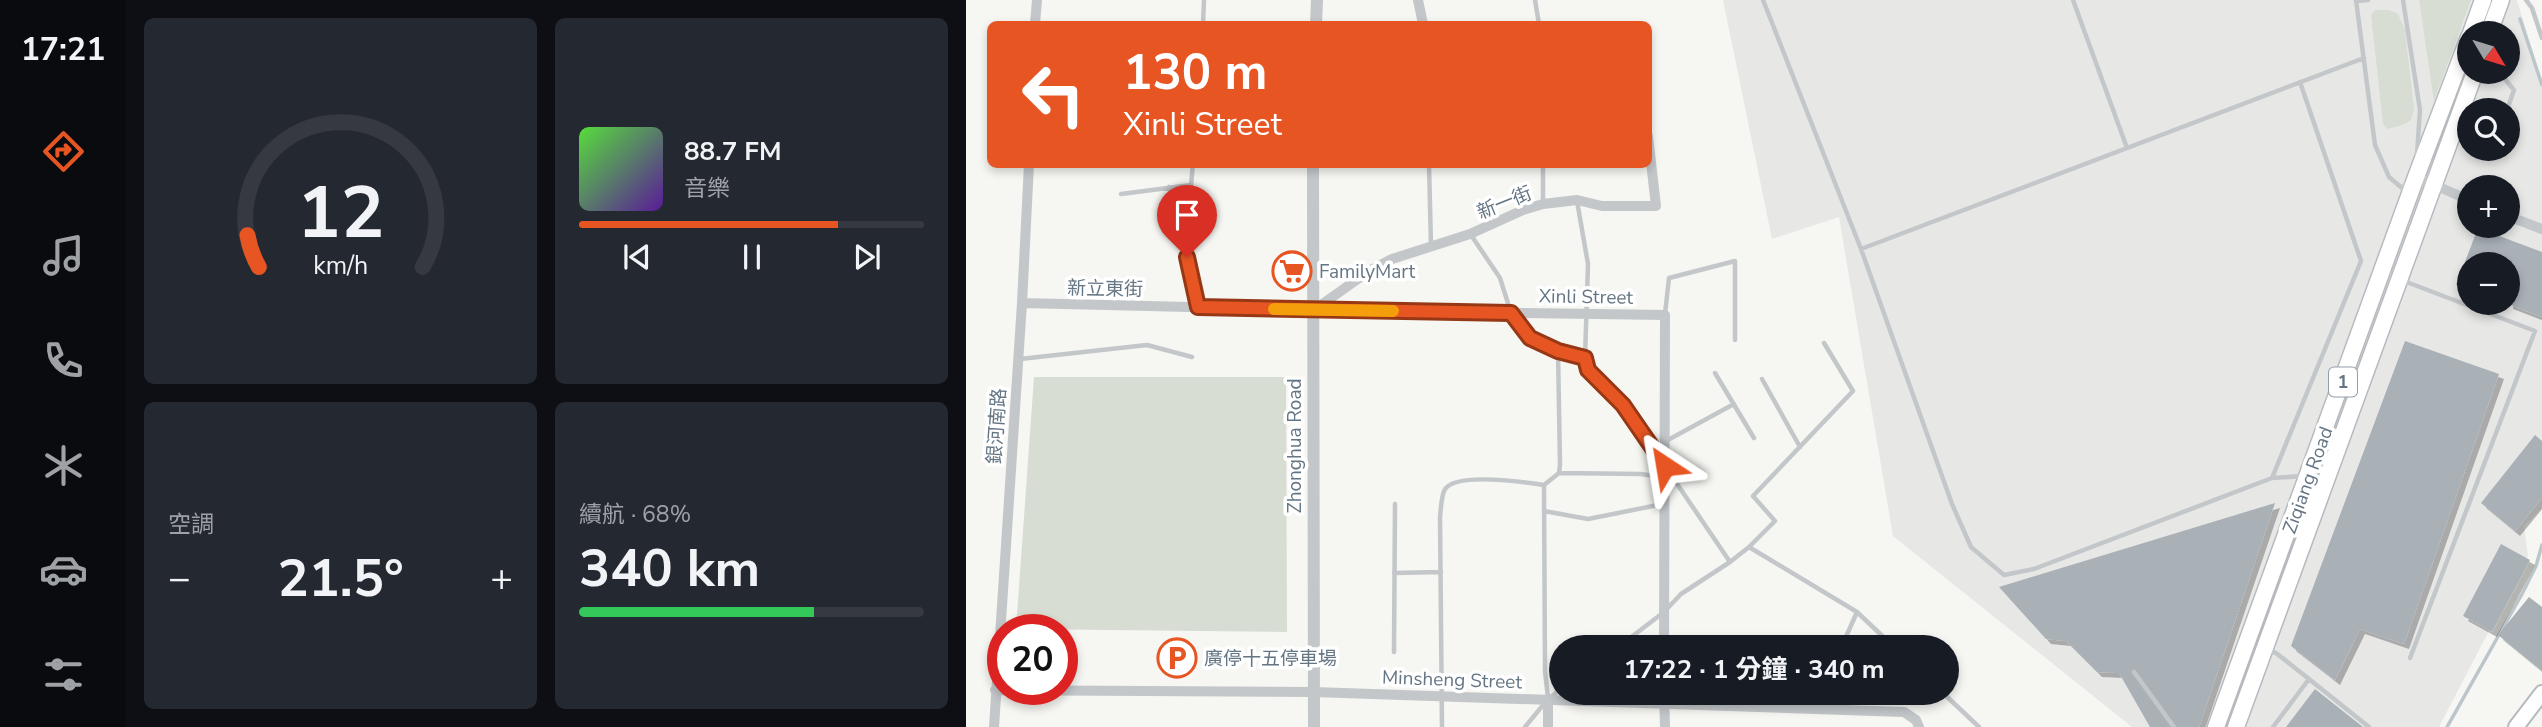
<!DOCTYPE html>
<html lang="zh-TW">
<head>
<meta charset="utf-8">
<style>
  :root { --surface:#171b24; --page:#242831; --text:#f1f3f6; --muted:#9ea1a6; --line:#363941; --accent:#e75622 }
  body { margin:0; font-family:"Nunito Sans","Noto Sans TC",sans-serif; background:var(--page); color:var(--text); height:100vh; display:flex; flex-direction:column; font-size:26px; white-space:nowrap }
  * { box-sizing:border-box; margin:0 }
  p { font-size:23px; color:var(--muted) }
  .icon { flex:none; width:38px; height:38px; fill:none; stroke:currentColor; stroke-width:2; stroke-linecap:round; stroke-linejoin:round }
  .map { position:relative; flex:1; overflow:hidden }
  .panel { display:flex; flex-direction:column; gap:18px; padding:18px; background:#0d0f14; width:840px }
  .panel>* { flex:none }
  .banner { position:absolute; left:21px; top:21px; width:665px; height:147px; border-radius:10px; box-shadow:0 4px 10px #0003; background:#e75622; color:#fff; overflow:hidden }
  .needle { width:46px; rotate:128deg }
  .controls { position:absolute; left:1491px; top:21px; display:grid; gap:14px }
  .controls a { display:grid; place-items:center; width:63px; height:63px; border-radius:50%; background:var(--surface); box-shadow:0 4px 10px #0003; font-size:35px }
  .speed { position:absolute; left:21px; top:614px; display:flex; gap:14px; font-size:35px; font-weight:700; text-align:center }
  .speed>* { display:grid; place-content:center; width:91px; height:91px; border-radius:50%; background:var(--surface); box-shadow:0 4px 10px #0003; line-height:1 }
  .speed .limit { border:10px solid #d22; background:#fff; color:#111 }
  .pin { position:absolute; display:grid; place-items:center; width:60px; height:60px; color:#fff; margin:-72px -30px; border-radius:50% 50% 50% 0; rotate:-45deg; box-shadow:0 0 7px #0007 }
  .pin .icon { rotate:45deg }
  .me { position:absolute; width:77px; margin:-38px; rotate:327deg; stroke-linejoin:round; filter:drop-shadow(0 0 5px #0008) }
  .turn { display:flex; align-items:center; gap:24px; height:147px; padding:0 21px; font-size:32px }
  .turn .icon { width:91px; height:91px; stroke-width:2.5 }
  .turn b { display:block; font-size:49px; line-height:60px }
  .big { font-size:52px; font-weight:700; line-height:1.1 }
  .panel .card { flex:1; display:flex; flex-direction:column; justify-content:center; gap:10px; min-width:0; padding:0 24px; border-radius:10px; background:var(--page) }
  .panel .dial { align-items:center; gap:0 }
  .dial svg { height:182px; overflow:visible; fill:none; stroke:var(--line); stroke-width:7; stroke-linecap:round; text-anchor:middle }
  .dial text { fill:var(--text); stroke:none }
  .song { display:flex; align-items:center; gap:21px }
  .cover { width:84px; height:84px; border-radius:10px; background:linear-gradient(135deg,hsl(110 70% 55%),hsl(270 70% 35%)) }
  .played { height:7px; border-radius:4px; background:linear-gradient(90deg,var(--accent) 75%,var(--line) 75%) }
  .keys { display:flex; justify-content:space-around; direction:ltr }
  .heat { display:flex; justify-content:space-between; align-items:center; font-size:38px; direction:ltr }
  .charge { height:10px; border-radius:5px; background:linear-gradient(90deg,#34c759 68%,var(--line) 0) }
  .panel .tiles { flex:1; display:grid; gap:18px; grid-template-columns:repeat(2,1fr) }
  .trip { position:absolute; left:583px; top:635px; width:410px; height:70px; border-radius:35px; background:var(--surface); box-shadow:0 4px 10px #0003; font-weight:700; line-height:70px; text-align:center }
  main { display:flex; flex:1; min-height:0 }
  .tabs { display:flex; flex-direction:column; width:126px; justify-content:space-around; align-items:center; background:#090b0e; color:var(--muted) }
  .tabs .icon { width:49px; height:49px }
  .tabs .current { color:var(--accent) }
  .tabs b { font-size:32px; color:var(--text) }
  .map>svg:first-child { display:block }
  .built { fill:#e7e8e6; fill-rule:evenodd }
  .green { fill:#d7ddd3 }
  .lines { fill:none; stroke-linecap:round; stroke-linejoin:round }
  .stream { stroke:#bbc5ca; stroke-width:3.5 }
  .building { fill:#a9b1b7; filter:url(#shadow) }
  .secondary-casing { stroke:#b5babf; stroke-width:18 }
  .primary-casing { stroke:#b6babe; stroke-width:19 }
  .service { stroke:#c3c7ca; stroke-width:4.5 }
  .minor { stroke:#c3c7ca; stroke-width:10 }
  .tertiary { stroke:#c3c7ca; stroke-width:12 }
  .secondary { stroke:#fff; stroke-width:14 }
  .primary { stroke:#fff; stroke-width:16 }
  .route-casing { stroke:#963816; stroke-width:18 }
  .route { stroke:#e75622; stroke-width:12 }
  .slow { stroke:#f59e0b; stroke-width:12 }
  .labels { text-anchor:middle; stroke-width:7; stroke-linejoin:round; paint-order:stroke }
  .shield { fill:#fff; stroke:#929ea9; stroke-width:2 }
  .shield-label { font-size:18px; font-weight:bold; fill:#647584 }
  .street-label { font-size:19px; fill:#647584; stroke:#fff }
  .poi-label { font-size:19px; fill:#647584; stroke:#fff; text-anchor:start }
</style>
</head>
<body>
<main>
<nav class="tabs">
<b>17:21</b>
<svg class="icon current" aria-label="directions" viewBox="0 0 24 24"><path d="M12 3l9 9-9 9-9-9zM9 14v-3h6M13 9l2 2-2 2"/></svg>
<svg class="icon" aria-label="music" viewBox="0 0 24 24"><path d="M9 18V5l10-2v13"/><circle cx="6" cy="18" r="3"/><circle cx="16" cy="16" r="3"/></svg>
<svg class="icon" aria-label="phone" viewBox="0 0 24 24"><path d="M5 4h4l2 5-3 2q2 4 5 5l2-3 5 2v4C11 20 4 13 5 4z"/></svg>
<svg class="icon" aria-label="climate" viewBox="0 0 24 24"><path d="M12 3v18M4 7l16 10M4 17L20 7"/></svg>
<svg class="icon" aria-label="car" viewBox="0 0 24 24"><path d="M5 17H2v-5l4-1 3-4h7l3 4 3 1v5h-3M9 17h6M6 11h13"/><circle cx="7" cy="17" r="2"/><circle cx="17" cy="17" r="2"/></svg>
<svg class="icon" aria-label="filters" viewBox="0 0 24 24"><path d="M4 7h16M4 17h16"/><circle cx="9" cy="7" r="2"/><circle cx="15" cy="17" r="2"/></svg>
</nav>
<section class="panel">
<div class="tiles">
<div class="card dial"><svg viewBox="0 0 100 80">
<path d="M14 69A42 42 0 1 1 86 69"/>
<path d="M14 69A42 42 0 0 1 9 55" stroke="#e75622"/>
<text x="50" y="56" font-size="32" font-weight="700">12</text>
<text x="50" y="72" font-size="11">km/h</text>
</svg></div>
<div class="card">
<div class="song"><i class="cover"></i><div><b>88.7 FM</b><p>音樂</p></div></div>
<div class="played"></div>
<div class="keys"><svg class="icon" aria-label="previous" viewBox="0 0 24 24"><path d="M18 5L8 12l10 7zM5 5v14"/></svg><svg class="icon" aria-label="pause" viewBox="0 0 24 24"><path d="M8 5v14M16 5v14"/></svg><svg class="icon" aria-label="next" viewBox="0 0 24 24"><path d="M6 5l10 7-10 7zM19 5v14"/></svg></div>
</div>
<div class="card"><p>空調</p>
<div class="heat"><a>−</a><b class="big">21.5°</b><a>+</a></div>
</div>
<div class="card"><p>續航 · 68%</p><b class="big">340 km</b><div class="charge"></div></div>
</div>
</section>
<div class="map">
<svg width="1576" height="727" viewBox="0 0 1576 727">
  <defs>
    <filter id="shadow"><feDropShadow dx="5" dy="5" stdDeviation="0" flood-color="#0004"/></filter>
  </defs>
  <rect width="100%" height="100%" fill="#f6f6f2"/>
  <path class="built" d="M757,0H1551L1576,82V508L1558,526L1562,556L1473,727H1166L927,536L873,217L806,239ZM1503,33H1542V72H1503ZM1503,110H1542V149H1503ZM1503,187H1542V226H1503ZM1503,264H1542V303H1503Z"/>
  <path class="green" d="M1453,0H1505L1468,101Z
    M1409,10H1423L1432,14L1439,30L1448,109L1445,120L1439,124L1422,129L1417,124L1405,15Z
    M68,377H320L321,632L50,629Z"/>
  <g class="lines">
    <path class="stream" d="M1554,19L1576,85
      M1481,727L1556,594L1570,566L1576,545"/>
  </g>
  <path class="building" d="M1512,228L1576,252V317L1542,304V264H1503V290L1490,285Z
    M1439,341L1533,374L1438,644L1394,629L1369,680L1325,646Z
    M1569,435L1576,441V498L1549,531L1515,503Z
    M1309,503L1233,727H1184L1153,673L1131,672L1100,641L1080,639L1033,587Z
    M1535,544L1564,560L1526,632L1497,616Z
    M1563,597L1576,607V671L1532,635Z
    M1349,689L1397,727H1320Z"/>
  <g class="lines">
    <g class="secondary-casing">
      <path id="secondary" d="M1550,727L1576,693"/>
    </g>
    <g class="primary-casing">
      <path id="primary" d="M1505,33L1517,0
        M1523,33L1535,0
        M1250,727L1450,177L1503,37
        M1270,727L1509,72"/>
    </g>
    <path class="service" d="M569,0L573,24
      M797,0L895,249L1398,58
      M1107,0L1161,148
      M1390,0L1409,145L1423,177L1436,188L1442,183
      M1437,0L1454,110L1451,154
      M1560,0L1566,8L1576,38
      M1391,1L1402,0
      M237,24L238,0
      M1533,72L1548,90L1541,110
      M1494,126L1503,128
      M463,164L465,246
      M577,164V203
      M203,187L216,231L232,306
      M155,194L225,185L227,164
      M611,201L622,264L619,358
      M505,235L534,278L545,313L564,338L592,351L619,358L622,370L657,406L696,461
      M895,249L986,504L1005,547L1038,575L1068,569L1306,478L1338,476
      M1438,281L1569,331L1444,658
      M699,314L703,278L769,261V340
      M54,359L181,345L226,357
      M749,373L788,438
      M796,379L834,447
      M700,441L768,404
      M593,473L675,474L700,478
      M1306,478L1395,261L1334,82
      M578,511L622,519L697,504
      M783,547L809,521L787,496L887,391L858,343
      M764,562L783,547L891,612L929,648
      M428,573L475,572
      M651,648L698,612L715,594L764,562L701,469
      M875,648L891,612
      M1301,650L1310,653L1343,679L1307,727
      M428,652L429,504
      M1168,672L1208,727
      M1343,679L1403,727
      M977,693L1013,727
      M582,698L579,671L578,485L593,473L594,464L592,351
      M841,707L851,693
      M476,727L474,517C475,509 475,496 479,489C491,472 558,482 578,485
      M559,727L582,699L595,689"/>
    <path class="minor" d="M452,0L457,24
      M69,24L71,0
      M1450,177L1503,200
      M1542,216L1576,229
      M56,303L348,310L699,315L698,648
      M348,310L403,271L426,259L504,234L557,210L577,204L611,200L636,206H690L682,136
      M29,690L348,692L938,712L950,720L953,727
      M698,693L699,727
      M582,699V727
      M28,727L56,303L63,164"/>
    <path class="tertiary" d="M350,24L351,0
      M347,164L348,727"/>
    <use href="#secondary" class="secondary"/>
    <use href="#primary" class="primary"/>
  </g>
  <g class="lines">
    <g class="route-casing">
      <path id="route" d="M221,257L232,307L545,313L564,338L592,351L619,358L622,370L657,405L699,466"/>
    </g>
    <use href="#route" class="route"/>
    <path class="slow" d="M308,309L427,311"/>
  </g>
  <defs>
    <g id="supermarket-ring" transform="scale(2.0125)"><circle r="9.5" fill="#fff" stroke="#e75622" stroke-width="1.5"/><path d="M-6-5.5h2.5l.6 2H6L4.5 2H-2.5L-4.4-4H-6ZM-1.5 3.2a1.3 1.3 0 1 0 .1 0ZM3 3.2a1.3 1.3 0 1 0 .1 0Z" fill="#e75622"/></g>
    <g id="parking-ring" transform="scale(2.0125)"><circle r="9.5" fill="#fff" stroke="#e75622" stroke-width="1.5"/><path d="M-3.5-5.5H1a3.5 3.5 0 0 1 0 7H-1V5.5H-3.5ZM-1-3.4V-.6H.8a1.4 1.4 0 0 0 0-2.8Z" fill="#e75622"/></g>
  </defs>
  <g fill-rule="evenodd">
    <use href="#supermarket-ring" x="326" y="271"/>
    <use href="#parking-ring" x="211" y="658"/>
  </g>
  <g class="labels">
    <rect class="shield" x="1363" y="367.5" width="28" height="29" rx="5"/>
    <g class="shield-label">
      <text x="1377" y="388">1</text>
    </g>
    <g class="street-label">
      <text transform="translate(538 202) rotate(-22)" y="7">新一街</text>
      <text transform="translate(139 288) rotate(1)" y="7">新立東街</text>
      <text transform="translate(620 296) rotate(1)" y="7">Xinli Street</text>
      <text transform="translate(30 426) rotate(-86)" y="7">銀河南路</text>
      <text transform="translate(328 446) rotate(-90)" y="7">Zhonghua Road</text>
      <text transform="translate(1341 480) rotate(-70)" y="7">Ziqiang Road</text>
      <text transform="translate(486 679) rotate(2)" y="7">Minsheng Street</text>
    </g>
    <g class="poi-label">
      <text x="353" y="278">FamilyMart</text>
      <text x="238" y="665">廣停十五停車場</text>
    </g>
  </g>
</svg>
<div class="controls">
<a><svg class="needle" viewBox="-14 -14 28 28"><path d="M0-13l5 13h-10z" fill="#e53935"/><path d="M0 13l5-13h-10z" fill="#9ea1a6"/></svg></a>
<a><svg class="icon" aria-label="search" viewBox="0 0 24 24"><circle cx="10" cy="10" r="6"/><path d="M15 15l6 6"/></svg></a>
<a>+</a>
<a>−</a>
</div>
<div class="speed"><div class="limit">20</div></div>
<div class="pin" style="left:221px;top:257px;background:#d93025"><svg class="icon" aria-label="arrive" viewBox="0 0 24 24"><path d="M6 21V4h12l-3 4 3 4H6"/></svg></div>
<svg class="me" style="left:699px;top:466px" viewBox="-20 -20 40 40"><path d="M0-17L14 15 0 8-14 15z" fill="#e75622" stroke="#fff" stroke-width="4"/></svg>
<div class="trip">17:22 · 1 分鐘 · 340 m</div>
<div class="banner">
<div class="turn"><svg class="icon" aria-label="left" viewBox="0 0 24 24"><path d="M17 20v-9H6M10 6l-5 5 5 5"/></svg><div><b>130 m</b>Xinli Street</div></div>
</div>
</div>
</main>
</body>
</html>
